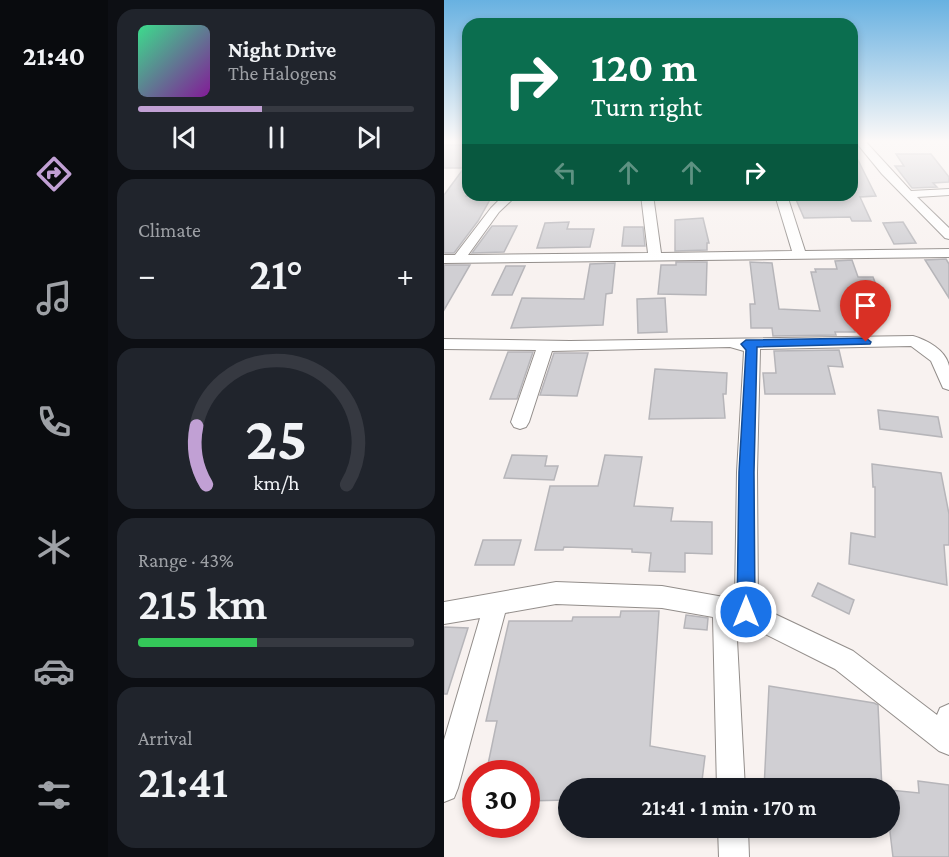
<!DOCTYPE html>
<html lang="en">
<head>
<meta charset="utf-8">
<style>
  :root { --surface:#171b24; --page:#20242c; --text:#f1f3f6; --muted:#9ea1a6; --line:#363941; --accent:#c1a0d4 }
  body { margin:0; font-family:"Crimson Pro",serif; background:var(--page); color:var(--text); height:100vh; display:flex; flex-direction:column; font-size:22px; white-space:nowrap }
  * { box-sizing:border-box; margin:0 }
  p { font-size:20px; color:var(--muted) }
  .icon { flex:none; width:33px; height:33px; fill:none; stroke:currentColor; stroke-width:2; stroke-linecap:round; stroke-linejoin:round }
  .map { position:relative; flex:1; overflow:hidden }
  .panel { display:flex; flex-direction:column; gap:9px; padding:9px; background:#0d0f14; width:336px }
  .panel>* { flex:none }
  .hud { position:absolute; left:18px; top:18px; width:396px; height:183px; border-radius:18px; box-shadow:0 3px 9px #0003; background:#0b6e4f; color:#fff; overflow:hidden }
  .speed { position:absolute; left:18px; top:760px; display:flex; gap:12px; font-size:30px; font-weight:700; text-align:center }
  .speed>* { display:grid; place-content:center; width:78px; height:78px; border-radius:50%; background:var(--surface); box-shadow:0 3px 9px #0003; line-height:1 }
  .speed .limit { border:9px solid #d22; background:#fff; color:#111 }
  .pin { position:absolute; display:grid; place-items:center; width:51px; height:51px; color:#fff; margin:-62px -26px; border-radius:50% 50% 50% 0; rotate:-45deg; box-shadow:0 0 6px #0007 }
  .pin .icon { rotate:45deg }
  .me { position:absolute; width:66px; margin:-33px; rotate:0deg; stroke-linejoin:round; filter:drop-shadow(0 0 4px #0008) }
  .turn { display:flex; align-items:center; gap:21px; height:126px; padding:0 30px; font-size:27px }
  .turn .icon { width:78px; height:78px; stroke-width:2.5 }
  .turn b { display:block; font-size:42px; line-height:51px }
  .lanes { display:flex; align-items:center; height:57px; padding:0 30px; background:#0003; justify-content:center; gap:30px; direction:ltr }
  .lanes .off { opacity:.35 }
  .big { font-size:45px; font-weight:600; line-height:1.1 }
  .panel .card { flex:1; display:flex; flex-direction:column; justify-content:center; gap:9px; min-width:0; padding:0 21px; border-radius:18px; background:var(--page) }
  .panel .dial { align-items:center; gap:0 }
  .dial svg { height:156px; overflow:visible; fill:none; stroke:var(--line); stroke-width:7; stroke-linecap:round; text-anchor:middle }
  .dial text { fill:var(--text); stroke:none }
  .song { display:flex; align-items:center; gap:18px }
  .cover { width:72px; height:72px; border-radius:9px; background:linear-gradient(135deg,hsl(150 70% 55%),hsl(290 70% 35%)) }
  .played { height:6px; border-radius:3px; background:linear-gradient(90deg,var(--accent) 45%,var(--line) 45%) }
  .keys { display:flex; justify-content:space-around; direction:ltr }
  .heat { display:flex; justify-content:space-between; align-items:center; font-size:33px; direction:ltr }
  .charge { height:9px; border-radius:4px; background:linear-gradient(90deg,#34c759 43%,var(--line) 0) }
  .trip { position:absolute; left:114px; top:778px; width:342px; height:60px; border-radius:30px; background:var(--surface); box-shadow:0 3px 9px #0003; font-weight:600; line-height:60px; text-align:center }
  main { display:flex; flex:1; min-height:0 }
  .tabs { display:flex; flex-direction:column; width:108px; justify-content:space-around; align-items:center; background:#090b0e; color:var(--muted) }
  .tabs .icon { width:42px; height:42px }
  .tabs .on { color:var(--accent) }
  .tabs b { font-size:27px; color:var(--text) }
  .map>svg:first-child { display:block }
  .building { fill:#d0cfd3; stroke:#b6b5b9; stroke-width:1.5 }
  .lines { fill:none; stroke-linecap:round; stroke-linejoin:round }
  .street-casing { stroke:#938e8b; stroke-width:2 }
  .street { fill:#fff; fill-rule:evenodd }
  .route { fill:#1a73e8; stroke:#114b97; stroke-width:1.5 }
</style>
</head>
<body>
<main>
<nav class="tabs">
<b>21:40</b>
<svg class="icon on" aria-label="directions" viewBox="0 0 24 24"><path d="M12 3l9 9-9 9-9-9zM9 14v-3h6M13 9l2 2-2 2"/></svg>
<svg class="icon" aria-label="music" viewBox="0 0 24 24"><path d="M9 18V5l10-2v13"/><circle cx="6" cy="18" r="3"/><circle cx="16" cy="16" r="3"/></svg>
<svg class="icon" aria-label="phone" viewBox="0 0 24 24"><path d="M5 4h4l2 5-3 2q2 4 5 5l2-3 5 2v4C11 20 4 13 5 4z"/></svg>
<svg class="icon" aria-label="climate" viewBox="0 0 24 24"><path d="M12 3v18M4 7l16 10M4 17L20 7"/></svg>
<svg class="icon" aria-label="car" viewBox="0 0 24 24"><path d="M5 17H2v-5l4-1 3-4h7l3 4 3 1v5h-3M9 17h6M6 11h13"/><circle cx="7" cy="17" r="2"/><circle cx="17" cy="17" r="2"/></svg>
<svg class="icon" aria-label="filters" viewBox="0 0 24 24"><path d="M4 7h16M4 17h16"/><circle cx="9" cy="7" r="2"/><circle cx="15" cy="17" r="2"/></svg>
</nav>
<section class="panel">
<div class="card">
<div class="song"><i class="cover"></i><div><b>Night Drive</b><p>The Halogens</p></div></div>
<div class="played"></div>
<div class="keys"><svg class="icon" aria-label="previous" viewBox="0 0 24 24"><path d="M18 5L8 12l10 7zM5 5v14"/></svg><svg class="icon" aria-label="pause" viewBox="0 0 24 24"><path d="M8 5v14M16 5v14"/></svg><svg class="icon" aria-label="next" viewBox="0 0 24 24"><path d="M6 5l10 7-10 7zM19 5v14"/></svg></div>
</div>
<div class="card"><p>Climate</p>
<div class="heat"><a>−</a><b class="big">21°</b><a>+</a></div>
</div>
<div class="card dial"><svg viewBox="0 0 100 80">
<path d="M14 69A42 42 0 1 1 86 69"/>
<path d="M14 69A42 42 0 0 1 9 39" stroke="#c1a0d4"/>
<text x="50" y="56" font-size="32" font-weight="700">25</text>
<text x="50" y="72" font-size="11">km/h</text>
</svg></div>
<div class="card"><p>Range · 43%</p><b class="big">215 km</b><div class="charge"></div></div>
<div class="card"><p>Arrival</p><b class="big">21:41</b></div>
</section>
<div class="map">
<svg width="505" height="857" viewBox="0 0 505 857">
  <rect width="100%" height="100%" fill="#f8f2f0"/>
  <path class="building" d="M0,145H24V192L22,196H48L34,221L10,253H0V195L20,168H0Z
    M408,148L432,196L416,197L427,221H408L406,217L360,218L350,195H408Z
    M452,154H487L505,177V182L489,183L493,187L468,188L451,166H460Z
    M259,218L265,243H263V250L231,251V220Z
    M125,222L123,229H150L146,247L93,248L101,223Z
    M459,222L472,243L450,244L439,223Z
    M48,226H73L60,252L28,253Z
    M180,227H199L201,246H178Z
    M502,259L505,264V298L481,260Z
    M408,260L414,277H429L438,300L402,301L411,332H391L392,335L329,336L328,328H307L306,304H311L306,262L328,263L335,309L376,311L367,272H372L371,269H393L391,261Z
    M232,262H263L262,295L214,294L217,265H232Z
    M171,263L168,293L162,294L159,325L67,328L78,298L140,299L146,264Z
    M0,265H26L0,310Z
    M62,266H81L68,295H48Z
    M221,298L223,332L194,333L193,299Z
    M395,350L399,367L384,366L391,394H321L319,373H332L330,351Z
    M64,352H89L73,399H46Z
    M110,353H144L133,396L96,395Z
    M211,369L283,373L282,394H279L281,418L205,419Z
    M434,410L494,417L498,437L436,429Z
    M68,455L103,456L101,466H114L110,480L60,478Z
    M161,455L198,457L190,506L229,508L227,521L268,522V554L241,553V572L205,571L207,553L188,552V549L120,547L119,550H91L106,486H154Z
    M428,464L497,473L505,514V545H500L503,585L405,564L407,533L431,537V487H429Z
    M39,540H77L70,565H31Z
    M374,583L410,600L405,614L368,596Z
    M177,611H215L206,746L261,756L257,789H168L139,783L138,789H124V800L82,801V774H42L53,721H42L65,621H128L129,617H176Z
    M242,615L264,618L263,630L240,628Z
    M0,627L24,628L3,694H0Z
    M325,686L430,703L434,705L438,789H320Z
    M474,781L505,785V857H449L446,832V790L475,793Z"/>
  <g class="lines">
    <g class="street-casing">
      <path id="street" d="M411,141H421L467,191L505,189V195L473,197L505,228V239L501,238L438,174Z
        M60,195H73L55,212L24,255L204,253L197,195H209L217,253L348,251L331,195H343L361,251L505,249V257L0,263V255H11L47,208Z
        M469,336C483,340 502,350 505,366C505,373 505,382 505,390L499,388L487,361L467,346L316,349L313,472L314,606L409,651L493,715L496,708L505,704V755L495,751L391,669L299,623L292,621L301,789H273L269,617L218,608L112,604L61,613L14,788L10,798L0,802V740L36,618L0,624V602L112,582L218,586L291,599L293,472L300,351L286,347L108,351L85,422L82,427L76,429L70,427L67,422L92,350L0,349V339L126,341Z
        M274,828H304L305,857H275Z"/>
    </g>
    <use href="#street" class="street"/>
  </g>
  <linearGradient id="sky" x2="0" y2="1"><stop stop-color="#68b1e1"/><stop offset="0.54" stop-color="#fcf9f8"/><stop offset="1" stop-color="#fcf9f8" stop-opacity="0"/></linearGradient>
  <rect width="505" height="261" fill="url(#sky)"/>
  <path class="route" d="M422,338L427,342L426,344L313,347L310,472L311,612L308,618L302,621L296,618L293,612L295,472L302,350L297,344L302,340Z"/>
</svg>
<div class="speed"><div class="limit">30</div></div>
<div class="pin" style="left:422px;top:342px;background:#d93025"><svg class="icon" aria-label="arrive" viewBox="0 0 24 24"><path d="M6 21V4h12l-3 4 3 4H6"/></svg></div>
<svg class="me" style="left:302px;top:612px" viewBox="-20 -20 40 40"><circle r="17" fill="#1a73e8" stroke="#fff" stroke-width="3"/><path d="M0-11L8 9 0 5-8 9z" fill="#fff"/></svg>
<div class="trip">21:41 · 1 min · 170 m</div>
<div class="hud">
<div class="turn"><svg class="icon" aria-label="right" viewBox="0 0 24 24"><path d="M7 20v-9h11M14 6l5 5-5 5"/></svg><div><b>120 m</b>Turn right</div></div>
<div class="lanes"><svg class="icon off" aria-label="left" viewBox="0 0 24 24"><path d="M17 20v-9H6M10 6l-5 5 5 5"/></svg><svg class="icon off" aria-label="ahead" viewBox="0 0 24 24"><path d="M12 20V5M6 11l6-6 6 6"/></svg><svg class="icon off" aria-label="ahead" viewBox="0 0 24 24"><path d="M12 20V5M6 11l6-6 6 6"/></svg><svg class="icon" aria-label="right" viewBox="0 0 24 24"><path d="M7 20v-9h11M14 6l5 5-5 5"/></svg></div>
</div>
</div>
</main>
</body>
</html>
